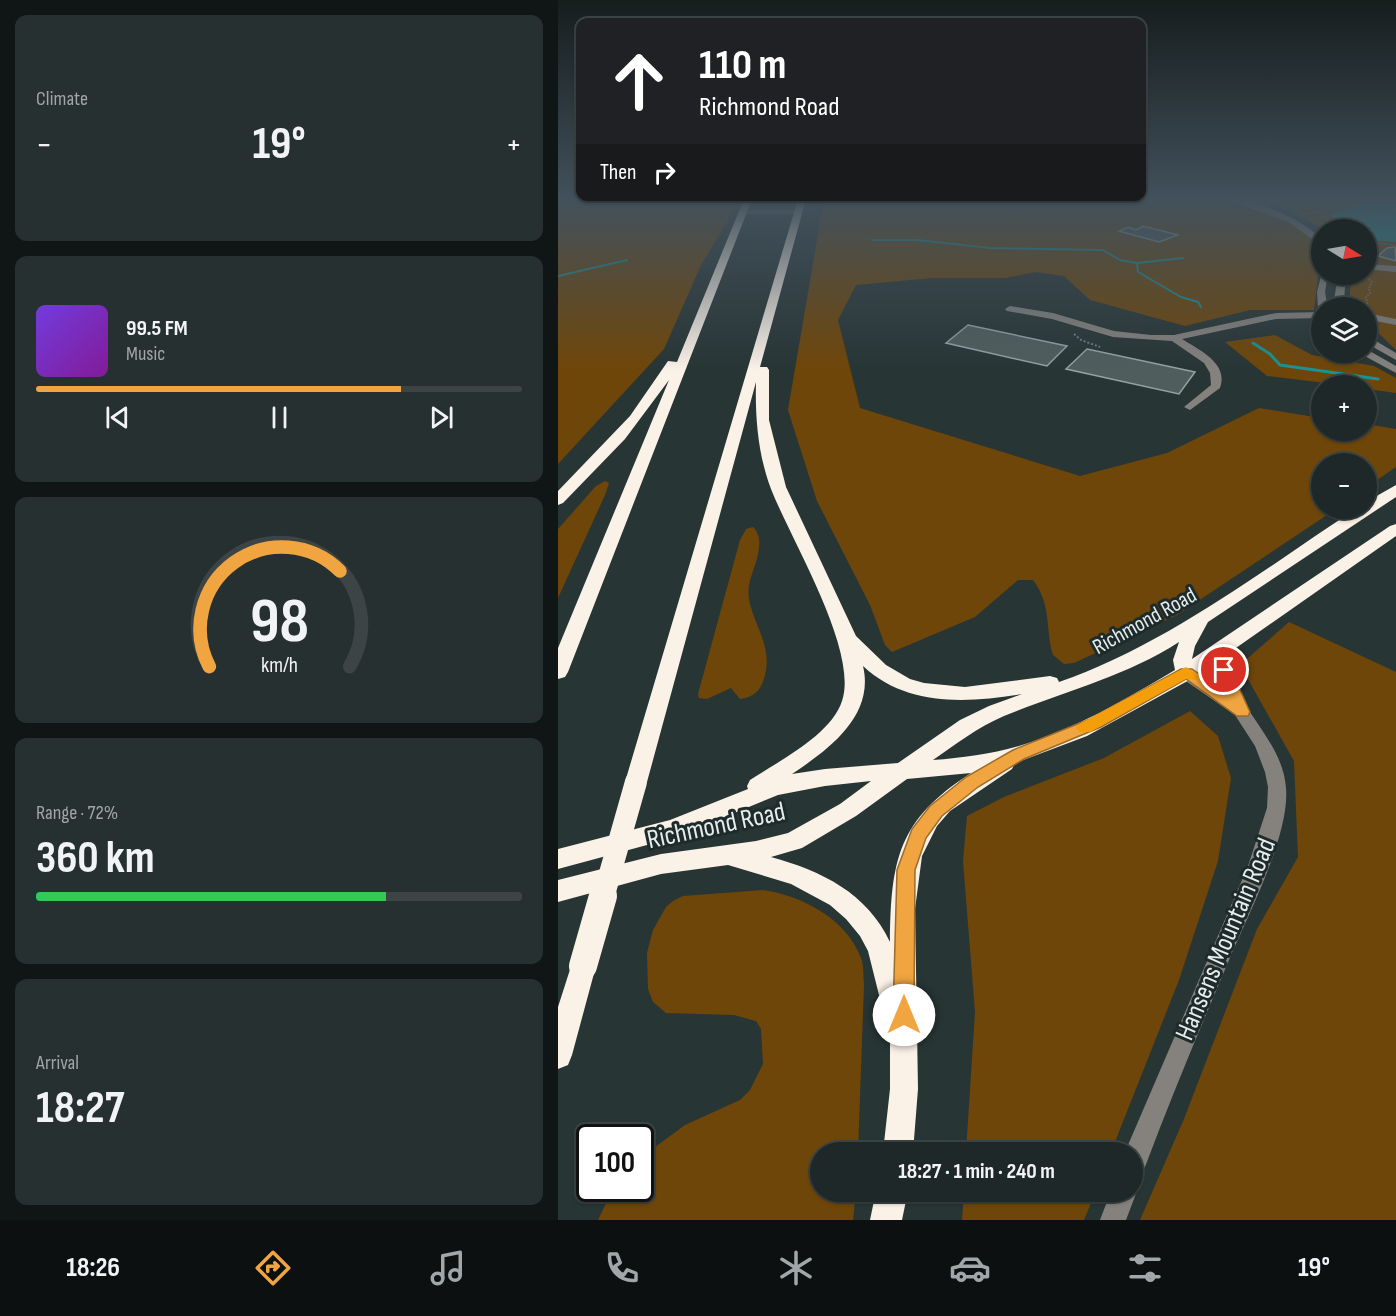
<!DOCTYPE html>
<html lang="en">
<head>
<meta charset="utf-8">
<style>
  :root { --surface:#1e2828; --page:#263030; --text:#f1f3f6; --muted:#a1a6a8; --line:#3c4445; --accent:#f1a540 }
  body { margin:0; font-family:"Sofia Sans Condensed",sans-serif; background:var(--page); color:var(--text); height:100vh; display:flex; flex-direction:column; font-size:22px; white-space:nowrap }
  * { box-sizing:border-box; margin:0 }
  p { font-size:20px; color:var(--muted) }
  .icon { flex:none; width:33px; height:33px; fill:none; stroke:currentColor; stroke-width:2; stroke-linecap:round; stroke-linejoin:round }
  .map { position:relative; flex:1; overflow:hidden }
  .side { display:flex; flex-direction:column; gap:15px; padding:15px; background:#101616; width:558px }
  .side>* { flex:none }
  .hud { position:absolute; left:18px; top:18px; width:570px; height:183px; border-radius:12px; box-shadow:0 2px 4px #0004,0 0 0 2px var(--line); background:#202124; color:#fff; overflow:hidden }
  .needle { width:39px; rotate:101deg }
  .buttons { position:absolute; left:753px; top:219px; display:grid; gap:12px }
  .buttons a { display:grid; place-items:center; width:66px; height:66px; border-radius:50%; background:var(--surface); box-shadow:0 2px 4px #0004,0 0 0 2px var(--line); font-size:30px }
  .speed { position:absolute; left:18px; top:1124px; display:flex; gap:12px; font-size:30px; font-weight:700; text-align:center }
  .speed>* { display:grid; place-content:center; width:78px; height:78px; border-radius:50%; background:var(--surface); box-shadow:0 2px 4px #0004,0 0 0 2px var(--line); line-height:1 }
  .speed .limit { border:3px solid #111; border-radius:9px; background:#fff; color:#111 }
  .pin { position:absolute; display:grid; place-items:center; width:51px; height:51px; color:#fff; margin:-26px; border:3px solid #fff; border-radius:50%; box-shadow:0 2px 6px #0007 }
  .me { position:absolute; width:66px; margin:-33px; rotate:0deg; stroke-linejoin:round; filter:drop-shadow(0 0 4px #0008) }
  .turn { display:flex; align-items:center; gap:21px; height:126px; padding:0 24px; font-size:27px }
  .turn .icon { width:78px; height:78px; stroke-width:2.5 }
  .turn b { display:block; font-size:42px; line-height:51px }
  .then { display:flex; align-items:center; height:57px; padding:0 24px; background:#0003; gap:12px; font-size:22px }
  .big { font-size:45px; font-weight:700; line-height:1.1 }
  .side .card { flex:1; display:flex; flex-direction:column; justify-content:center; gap:9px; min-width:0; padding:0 21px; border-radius:12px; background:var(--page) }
  .side .dial { align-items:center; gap:0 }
  .dial svg { height:156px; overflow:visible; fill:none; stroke:var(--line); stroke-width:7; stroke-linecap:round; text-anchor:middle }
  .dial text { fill:var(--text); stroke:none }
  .song { display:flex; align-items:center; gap:18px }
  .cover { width:72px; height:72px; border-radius:9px; background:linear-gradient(135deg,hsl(260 70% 55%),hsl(290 70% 35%)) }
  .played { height:6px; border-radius:3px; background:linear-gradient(90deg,var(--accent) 75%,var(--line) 75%) }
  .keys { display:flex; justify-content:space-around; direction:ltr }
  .heat { display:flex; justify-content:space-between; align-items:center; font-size:33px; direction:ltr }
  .charge { height:9px; border-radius:4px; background:linear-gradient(90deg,#34c759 72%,var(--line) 0) }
  .trip { position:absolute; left:252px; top:1142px; width:333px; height:60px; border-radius:30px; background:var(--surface); box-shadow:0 2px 4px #0004,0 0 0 2px var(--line); font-weight:700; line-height:60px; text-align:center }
  .tabs { display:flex; height:96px; justify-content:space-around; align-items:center; background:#0c1010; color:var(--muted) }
  .tabs .icon { width:42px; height:42px }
  .tabs .on { color:var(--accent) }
  .tabs b { font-size:27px; color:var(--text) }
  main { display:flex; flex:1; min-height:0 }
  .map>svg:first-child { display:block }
  .green { fill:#6f4609 }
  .water { fill:#1a9295 }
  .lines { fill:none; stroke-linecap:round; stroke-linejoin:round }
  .stream-far1 { stroke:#1a9295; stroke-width:2 }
  .stream { stroke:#1a9295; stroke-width:3 }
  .building { fill:#505d5d; stroke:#93a2a2; stroke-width:1.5 }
  .path-far1 { stroke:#6f7a7a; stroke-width:1.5; stroke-dasharray:1.5 1.5; stroke-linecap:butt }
  .path { stroke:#6f7a7a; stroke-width:2; stroke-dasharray:2 2; stroke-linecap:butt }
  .minor { fill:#85827e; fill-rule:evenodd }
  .highway { fill:#faf1e7; fill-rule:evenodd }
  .highway-bridge-far1 { stroke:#faf1e7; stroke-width:22 }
  .highway-bridge { stroke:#faf1e7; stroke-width:28 }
  .route { fill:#f1a540; stroke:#9d6b2a; stroke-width:1.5 }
  .slow { fill:#f59e0b }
  .labels { text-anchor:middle; stroke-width:6; stroke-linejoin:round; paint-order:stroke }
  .street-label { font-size:22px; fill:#e5eded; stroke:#1f2b2b }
  .near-street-label { font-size:27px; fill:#e5eded; stroke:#1f2b2b }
</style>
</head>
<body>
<main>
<section class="side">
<div class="card"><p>Climate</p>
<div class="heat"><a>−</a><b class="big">19°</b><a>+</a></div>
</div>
<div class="card">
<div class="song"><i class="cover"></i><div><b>99.5 FM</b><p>Music</p></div></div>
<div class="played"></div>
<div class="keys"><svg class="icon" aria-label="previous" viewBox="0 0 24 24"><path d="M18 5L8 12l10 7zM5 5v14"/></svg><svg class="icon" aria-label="pause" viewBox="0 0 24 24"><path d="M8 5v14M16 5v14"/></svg><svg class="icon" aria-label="next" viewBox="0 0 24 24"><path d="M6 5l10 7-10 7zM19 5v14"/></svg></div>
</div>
<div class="card dial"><svg viewBox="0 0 100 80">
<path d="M14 69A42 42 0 1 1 86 69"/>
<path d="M14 69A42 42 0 0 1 81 20" stroke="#f1a540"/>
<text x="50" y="56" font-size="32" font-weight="700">98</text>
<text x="50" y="72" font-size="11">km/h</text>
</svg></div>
<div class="card"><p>Range · 72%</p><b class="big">360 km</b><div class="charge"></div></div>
<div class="card"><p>Arrival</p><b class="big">18:27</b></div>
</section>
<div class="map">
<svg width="838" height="1220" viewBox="0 0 838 1220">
  <rect width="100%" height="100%" fill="#283535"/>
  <path class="green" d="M0,199H183L143,265L106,349L0,464Z
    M266,199H660L727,221L748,233L759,243L763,253L756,310H692L627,326L532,300L506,276L478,272L447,278H374L298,285L280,320L302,408L522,476L609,453L701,408L763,418L764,430H808L809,424L838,429V467L809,487L808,464H764V508L778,509L619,615L516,663L506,664L495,655C487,628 494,605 475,580H460L417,617L334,652L327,645L312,605L259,501L230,410Z
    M697,199H838V350L809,322L808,308L792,307V275L808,274V230L766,229L722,207Z
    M717,335L754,355L816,366L838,378V393L809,389L808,386L784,385L709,376L667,342Z
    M47,481L51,483L47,495L0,598V529L38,486Z
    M195,527C210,541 194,569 191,585C186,614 216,640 207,675C203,691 197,696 182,699L173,688L149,699L141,698L140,694L182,540L188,529Z
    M731,622L838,672V1220H582L626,1119L699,929L740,857L736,761L682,665Z
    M632,711L660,736L673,778L660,861L621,980L553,1152H408L417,1012L405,861L409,816L446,797L546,758Z
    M205,890C245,896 291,920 304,961C306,969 305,977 306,985L300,1152H262V1191H298L295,1220H40L52,1195L59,1188H82L83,1161L89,1153L127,1125L182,1100L192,1090L205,1064L203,1029L198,1021L176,1015L108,1013L95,1002L90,989L89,953L95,930L108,907L115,901L125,896Z
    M406,1191H538L526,1220H404Z"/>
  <path class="water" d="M838,201V242L811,240L809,239L808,230L794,229L770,214L810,202Z"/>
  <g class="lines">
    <path class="stream-far1" d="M314,240H360L432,248L545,250L562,260L579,263L580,272L623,297L640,302L643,307
      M579,263L625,258
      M0,276L69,260"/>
    <path class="stream" d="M695,343L712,354L722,365L820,379"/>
  </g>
  <path class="building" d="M585,226L620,235L601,242L561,231L570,227L578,230Z
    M837,247L838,261L820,256L829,248Z
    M410,325L509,346L489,366L388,343Z
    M529,349L637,372L621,394L508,369Z"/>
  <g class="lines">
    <path class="path-far1" d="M650,199L659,202
      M736,211L752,199
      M761,214L788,230
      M744,215L803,202L838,200
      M808,242L838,245
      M808,248L820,246
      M809,277L814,282L811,288L812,293L808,297L810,306"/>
    <path class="path" d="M516,334L523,340L542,347"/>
    <path class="minor" d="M666,199C697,198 742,218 764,239V246L730,222Z
      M182,210H241L245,212L241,214H185Z
      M808,264L838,266V272L808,269Z
      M764,272V274H770L767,292L770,308H764V310L760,308L759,292Z
      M780,274H788L786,301L787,308H778L776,301Z
      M452,306L495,313L556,331L593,335H616L718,313L764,312V318L718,319L624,339C641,350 671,363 662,388L632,410L626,407L653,385L652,373L646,363L614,341L555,337L494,319L449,311L447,309Z
      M808,313L838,319V325L808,319Z
      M808,335L838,353V360L808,343Z
      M808,349L838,366V373L803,354L802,352H808Z
      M663,646L669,647L671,651C672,660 672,669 675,678C688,718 725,745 728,788C732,835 690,915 671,960C642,1029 613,1097 587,1167L583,1176L574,1180V1152H567L690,866L709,808L710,787L707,772L697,746L677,715L622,677L620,673L622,669H634L663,689L659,678L655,651L657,647Z
      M574,1181L579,1191L568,1220H542L553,1191H574Z"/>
    <path class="highway" d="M186,199H194L10,672L7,677L0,679V648L111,380L67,439L5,503L0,505V491L72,416L110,361L119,362Z
      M240,199H248L202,367H209L211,370V420L228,487L298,636L328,665L352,679L366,683L407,687L492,676L499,678L501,682C608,645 705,570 799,508H808V502L838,485V497L650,622L637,646L634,659L832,526L838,524V536L635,678L529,736L457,763L454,769L392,811L379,826L364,856L357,909L360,1089L355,1152H325L332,1089V1021L325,1011L310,951L302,936L288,919L272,905L233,884L170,865L103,874L0,902V880L103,854L198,841L230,833L282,804L313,781L267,786L220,795L115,838L0,869V849L112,820L190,789L189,786L192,780C221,761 273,735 284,701C301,651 233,540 213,489C200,455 197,417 198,382L89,782L86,788L78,791L70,788L67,782ZM621,642L615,660L617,670C568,699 516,730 461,746C433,754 404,758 375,760C398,744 420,727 446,716C504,692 567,677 621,642ZM305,666C349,707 409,703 464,694L431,706L402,720L340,763L267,769L234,774C270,750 317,716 305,666ZM413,773C340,820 333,859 332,942C309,893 264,871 213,857L244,848L298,816L349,779Z
      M25,954L34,957L38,966L14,1055L10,1065L0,1069V1007L16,957Z
      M318,1191H350L344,1220H312Z"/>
    <path class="highway-bridge-far1" d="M45,898L78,782"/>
    <path class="highway-bridge" d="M25,966L45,896"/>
  </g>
  <linearGradient id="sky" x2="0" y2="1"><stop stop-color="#161d1d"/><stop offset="0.54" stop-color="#42515c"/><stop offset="1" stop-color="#42515c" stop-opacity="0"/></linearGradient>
  <rect width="838" height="370" fill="url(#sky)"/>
  <path class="route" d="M666,665L673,670L692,712L690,716H679L628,679L543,727L466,759L420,787L384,816L368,838L357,870L356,1015L353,1022L346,1025L338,1022L335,1015L339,870L354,829L372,806L408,777L455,750L532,719L623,669H634L668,693L658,670Z"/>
  <path class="slow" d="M628,667L641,676L639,680L628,679L532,732H521L518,728L521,724Z"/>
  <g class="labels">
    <g class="street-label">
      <text transform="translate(586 620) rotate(-29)" y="8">Richmond Road</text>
    </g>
    <g class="near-street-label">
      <text transform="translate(158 825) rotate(-12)" y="9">Richmond Road</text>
      <text transform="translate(667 939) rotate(-67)" y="9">Hansens Mountain Road</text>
    </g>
  </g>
</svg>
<div class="buttons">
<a><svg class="needle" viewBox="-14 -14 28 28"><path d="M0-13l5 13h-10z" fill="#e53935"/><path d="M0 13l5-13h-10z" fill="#a1a6a8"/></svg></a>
<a><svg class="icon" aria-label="layers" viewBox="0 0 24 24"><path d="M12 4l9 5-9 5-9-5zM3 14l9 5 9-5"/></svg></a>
<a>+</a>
<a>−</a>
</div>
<div class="speed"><div class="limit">100</div></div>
<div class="pin" style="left:666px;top:670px;background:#d93025"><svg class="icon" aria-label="arrive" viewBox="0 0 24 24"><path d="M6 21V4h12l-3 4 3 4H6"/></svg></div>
<svg class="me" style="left:346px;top:1015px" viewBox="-20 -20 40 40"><circle r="19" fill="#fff"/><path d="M0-13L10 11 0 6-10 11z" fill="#f1a540"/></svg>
<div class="trip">18:27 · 1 min · 240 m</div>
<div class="hud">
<div class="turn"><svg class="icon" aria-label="ahead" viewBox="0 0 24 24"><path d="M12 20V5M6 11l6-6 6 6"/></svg><div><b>110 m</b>Richmond Road</div></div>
<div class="then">Then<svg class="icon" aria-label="right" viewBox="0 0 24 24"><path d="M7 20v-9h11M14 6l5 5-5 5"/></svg></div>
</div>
</div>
</main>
<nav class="tabs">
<b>18:26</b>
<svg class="icon on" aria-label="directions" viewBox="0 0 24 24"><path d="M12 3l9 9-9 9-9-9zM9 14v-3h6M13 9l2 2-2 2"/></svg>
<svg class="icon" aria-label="music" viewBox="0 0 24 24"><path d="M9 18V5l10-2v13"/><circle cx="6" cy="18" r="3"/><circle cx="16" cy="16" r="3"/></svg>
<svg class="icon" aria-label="phone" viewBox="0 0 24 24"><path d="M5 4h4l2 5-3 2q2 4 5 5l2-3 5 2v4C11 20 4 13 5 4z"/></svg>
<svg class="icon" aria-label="climate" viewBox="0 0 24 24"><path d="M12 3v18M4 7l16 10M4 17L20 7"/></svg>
<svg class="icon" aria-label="car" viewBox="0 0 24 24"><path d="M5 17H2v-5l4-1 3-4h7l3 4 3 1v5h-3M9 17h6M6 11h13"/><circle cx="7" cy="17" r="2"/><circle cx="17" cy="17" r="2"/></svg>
<svg class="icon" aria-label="filters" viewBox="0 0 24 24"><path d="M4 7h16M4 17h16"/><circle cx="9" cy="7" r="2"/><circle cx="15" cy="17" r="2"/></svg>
<b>19°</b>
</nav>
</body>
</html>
